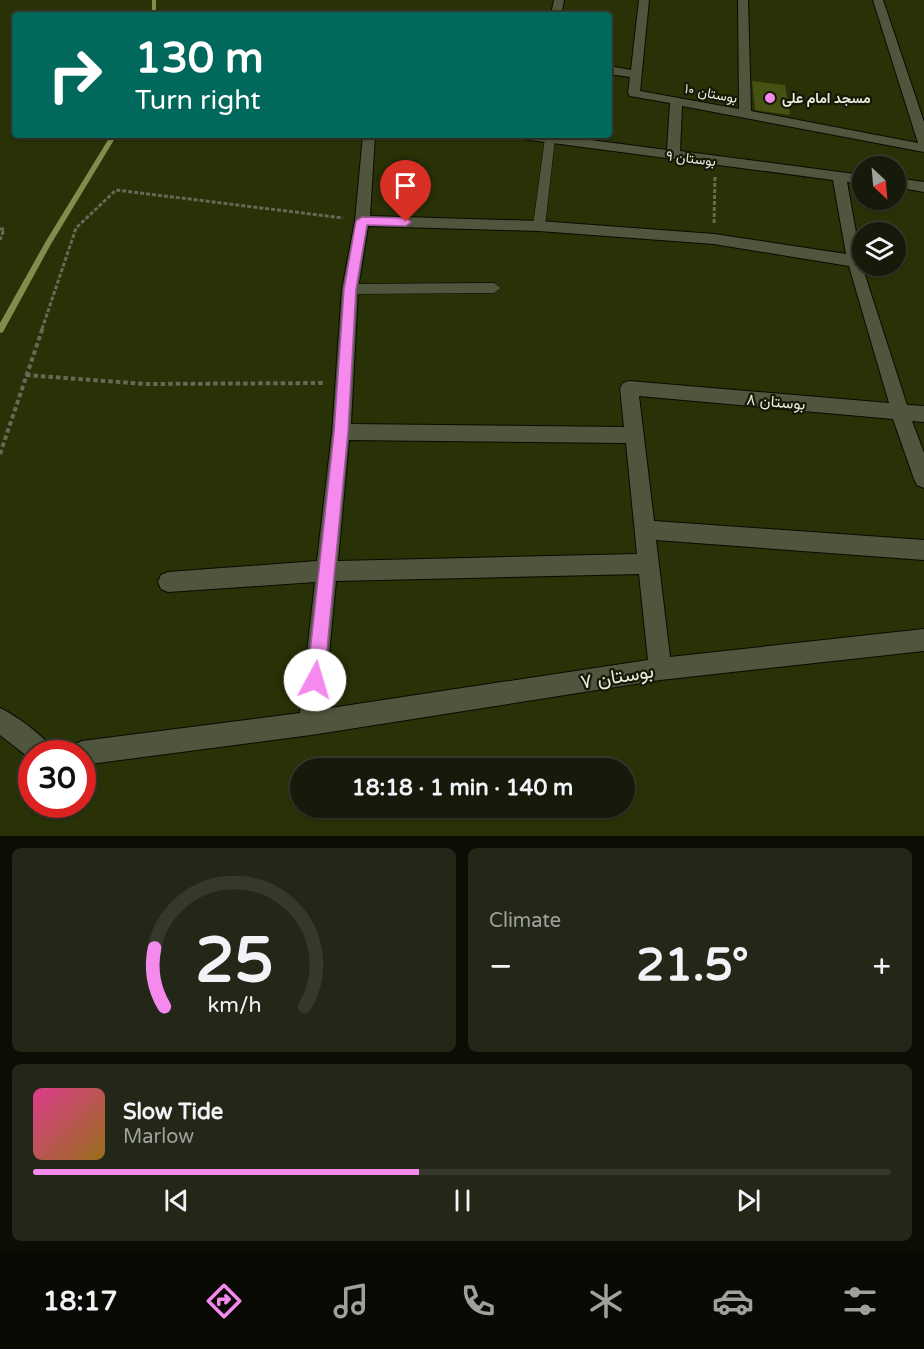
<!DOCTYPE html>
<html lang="en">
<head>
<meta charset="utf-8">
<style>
  :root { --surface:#161a0a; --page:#232718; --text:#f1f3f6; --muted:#9ea19c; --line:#35382b; --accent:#f589ee }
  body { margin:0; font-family:"Varela Round",Vazirmatn,sans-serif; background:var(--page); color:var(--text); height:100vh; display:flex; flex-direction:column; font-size:22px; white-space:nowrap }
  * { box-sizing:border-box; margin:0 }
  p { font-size:20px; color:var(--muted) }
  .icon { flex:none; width:33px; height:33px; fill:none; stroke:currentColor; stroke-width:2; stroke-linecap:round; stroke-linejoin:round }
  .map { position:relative; height:836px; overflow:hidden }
  .drawer { display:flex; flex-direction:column; gap:12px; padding:12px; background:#0c0e06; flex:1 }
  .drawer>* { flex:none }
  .banner { position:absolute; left:12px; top:12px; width:600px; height:126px; border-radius:6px; box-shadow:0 2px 4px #0004,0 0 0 2px var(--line); background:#00695c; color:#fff; overflow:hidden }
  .needle { width:39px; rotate:154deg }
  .buttons { position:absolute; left:852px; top:156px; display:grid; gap:12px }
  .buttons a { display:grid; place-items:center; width:54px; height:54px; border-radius:50%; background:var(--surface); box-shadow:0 2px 4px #0004,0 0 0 2px var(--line); font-size:30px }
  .speed { position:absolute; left:18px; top:740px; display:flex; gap:12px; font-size:30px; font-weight:700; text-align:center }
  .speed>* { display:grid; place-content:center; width:78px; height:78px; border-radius:50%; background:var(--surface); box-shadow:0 2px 4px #0004,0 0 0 2px var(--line); line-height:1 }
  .speed .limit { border:9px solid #d22; background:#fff; color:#111 }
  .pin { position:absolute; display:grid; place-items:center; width:51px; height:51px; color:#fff; margin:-62px -26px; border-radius:50% 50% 50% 0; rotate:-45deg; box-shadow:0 0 6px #0007 }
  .pin .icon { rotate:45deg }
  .me { position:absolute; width:66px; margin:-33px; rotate:6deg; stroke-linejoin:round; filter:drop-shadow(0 0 4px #0008) }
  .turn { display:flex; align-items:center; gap:21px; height:126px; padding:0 24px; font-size:27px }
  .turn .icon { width:78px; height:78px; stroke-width:2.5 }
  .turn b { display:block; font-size:42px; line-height:51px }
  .big { font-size:45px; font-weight:700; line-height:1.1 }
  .drawer .card { flex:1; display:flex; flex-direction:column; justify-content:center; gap:9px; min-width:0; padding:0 21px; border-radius:9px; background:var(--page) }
  .drawer .dial { align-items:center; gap:0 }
  .dial svg { height:156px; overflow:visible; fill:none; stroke:var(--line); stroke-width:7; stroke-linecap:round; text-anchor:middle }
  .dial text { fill:var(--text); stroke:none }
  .song { display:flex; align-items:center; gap:18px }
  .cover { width:72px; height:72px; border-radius:9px; background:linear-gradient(135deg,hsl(330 70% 55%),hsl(40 70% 35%)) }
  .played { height:6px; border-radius:3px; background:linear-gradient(90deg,var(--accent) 45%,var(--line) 45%) }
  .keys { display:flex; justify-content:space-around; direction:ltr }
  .heat { display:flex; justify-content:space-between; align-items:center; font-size:33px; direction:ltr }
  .drawer .tiles { flex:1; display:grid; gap:12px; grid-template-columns:1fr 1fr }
  .card:last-child { grid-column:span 2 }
  .trip { position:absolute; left:290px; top:758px; width:345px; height:60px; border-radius:30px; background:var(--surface); box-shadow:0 2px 4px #0004,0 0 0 2px var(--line); font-weight:700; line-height:60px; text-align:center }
  .tabs { display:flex; height:96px; justify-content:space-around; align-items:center; background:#090a04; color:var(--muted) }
  .tabs .icon { width:42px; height:42px }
  .tabs .selected { color:var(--accent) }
  .tabs b { font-size:27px; color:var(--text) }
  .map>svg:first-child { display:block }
  .green { fill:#293107; fill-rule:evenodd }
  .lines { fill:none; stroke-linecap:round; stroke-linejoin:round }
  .stream { fill:#828d4d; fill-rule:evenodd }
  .building { fill:#465114 }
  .lane-casing { stroke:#080c00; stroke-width:1 }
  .street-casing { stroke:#080c00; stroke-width:2 }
  .path-far1 { stroke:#656956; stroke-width:3; stroke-dasharray:4 2; stroke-linecap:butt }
  .path { stroke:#656956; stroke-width:4; stroke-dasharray:4.5 3; stroke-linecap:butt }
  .lane { fill:#50563e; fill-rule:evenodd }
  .street { fill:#50563e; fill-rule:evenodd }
  .route { fill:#f589ee; stroke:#9f599b; stroke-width:1.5 }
  .poi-dot { fill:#f589ee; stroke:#151905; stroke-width:2 }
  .labels { text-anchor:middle; stroke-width:4.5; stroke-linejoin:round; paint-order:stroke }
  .far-street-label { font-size:14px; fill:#e9ecde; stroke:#151905 }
  .far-poi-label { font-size:14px; font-weight:bold; fill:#e9ecde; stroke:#151905; text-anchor:start }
  .street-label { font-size:16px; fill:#e9ecde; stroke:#151905 }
  .near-street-label { font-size:20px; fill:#e9ecde; stroke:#151905 }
</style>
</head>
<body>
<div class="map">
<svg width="924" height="836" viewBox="0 0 924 836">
  <rect width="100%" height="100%" fill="#1e230d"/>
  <path class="green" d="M0,0H924V836H0ZM15,15H609V135H15ZM862,166H896V200H862ZM862,232H896V266H862ZM32,753H82V804H32ZM300,768H624V807H300Z"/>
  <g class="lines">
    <path class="stream" d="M152,0H156V15H152Z
      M111,135H117L51,244L3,332L0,333V323L46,241Z"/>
  </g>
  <path class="building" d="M752,81L785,85L790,115L755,110Z"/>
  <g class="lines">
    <g class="lane-casing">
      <path id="lane" d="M551,135L555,138L545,226L539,230L533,226L545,138Z
        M494,283L501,288L494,293L350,294L343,289L350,284Z"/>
    </g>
    <g class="street-casing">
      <path id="street" d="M554,0H564L561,15H551Z
        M639,0H649L640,91L739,109L738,0H748L751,111L918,143L873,0H883L924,122V152L682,106L680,151L862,175V183L847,182L862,266L907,405L924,406V422L912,421L924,453V488L917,485L914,479L893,419L639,396L654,521L924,540V560L656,540L670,657L924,629V651L660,680L311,735L82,765V753H70L74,745L82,741L300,713L315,582L168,592L161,589L158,582L161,575L168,572L317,561L332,432L342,289L355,221L363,135H375L370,216L539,221L714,234L846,254L833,180L515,138L514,135H552L667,150L670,103L630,96L628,93L630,77L609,74V66L631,70ZM368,226L539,231L714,244L849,266L889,403L629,381L623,383L620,388L624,427L351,424L358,289ZM349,440L626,443L637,554L338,561ZM639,574L648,660L324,709L336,581Z
        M896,178L924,182V192L896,187Z
        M0,708C15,715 48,738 54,753H32V760L0,735Z"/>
    </g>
    <path class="path-far1" d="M714,223L715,176
      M0,229H4L0,240
      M42,329L76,228L116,190L343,218"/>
    <path class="path" d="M26,375L145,384L325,383
      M0,454L43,327"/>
    <use href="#lane" class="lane"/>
    <use href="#street" class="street"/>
  </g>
  <path class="route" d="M362,217L406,218L411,222L406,226L367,225L356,289L348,432L324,680L322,686L315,688L309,686L307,680L334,432L344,289L356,221Z"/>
  <circle class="poi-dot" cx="770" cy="98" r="6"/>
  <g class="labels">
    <g class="far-street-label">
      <text transform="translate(711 93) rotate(11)" y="5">بوستان ۱۰</text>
      <text transform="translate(691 158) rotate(7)" y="5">بوستان ۹</text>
    </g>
    <g class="far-poi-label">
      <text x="782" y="103">مسجد امام علی</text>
    </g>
    <g class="street-label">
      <text transform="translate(776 401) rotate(5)" y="6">بوستان ۸</text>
    </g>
    <g class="near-street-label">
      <text transform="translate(617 676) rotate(-9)" y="7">بوستان ۷</text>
    </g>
  </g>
</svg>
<div class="buttons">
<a><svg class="needle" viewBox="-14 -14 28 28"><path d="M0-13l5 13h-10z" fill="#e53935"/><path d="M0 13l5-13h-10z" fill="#9ea19c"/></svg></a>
<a><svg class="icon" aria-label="layers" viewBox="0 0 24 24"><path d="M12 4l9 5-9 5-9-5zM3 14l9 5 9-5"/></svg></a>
</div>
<div class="speed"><div class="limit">30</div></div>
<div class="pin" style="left:406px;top:222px;background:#d93025"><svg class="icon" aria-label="arrive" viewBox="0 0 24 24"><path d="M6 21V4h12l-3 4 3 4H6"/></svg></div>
<svg class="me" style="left:315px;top:680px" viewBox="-20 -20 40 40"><circle r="19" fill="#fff"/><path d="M0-13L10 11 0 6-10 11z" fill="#f589ee"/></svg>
<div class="trip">18:18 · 1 min · 140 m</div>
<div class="banner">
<div class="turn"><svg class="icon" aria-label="right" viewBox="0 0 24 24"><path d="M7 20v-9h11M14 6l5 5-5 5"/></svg><div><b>130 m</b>Turn right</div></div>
</div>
</div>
<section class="drawer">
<div class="tiles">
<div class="card dial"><svg viewBox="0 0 100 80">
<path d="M14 69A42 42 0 1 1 86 69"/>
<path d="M14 69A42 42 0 0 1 9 39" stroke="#f589ee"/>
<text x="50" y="56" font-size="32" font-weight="700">25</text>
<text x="50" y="72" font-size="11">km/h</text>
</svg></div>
<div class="card"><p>Climate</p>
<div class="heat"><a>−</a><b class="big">21.5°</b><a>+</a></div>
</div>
<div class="card">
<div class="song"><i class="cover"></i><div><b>Slow Tide</b><p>Marlow</p></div></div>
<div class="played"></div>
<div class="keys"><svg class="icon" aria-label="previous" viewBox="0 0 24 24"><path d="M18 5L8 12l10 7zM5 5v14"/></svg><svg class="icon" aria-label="pause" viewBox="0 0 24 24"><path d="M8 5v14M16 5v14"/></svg><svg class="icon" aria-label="next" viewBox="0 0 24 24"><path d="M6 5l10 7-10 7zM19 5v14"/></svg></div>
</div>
</div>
</section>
<nav class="tabs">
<b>18:17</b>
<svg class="icon selected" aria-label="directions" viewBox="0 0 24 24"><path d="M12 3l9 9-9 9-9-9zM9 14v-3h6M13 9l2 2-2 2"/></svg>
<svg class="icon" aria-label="music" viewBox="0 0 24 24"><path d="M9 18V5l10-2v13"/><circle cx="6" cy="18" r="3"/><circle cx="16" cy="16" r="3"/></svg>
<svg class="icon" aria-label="phone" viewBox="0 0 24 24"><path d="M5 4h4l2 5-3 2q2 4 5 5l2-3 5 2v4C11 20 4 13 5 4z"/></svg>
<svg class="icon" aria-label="climate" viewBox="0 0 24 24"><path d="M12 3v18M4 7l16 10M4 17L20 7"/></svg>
<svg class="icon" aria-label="car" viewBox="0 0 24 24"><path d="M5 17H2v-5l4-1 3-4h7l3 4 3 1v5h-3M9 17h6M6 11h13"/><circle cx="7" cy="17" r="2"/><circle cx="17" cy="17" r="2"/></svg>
<svg class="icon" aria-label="filters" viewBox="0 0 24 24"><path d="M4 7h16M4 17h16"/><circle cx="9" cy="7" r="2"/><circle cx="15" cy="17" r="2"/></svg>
</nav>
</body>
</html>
